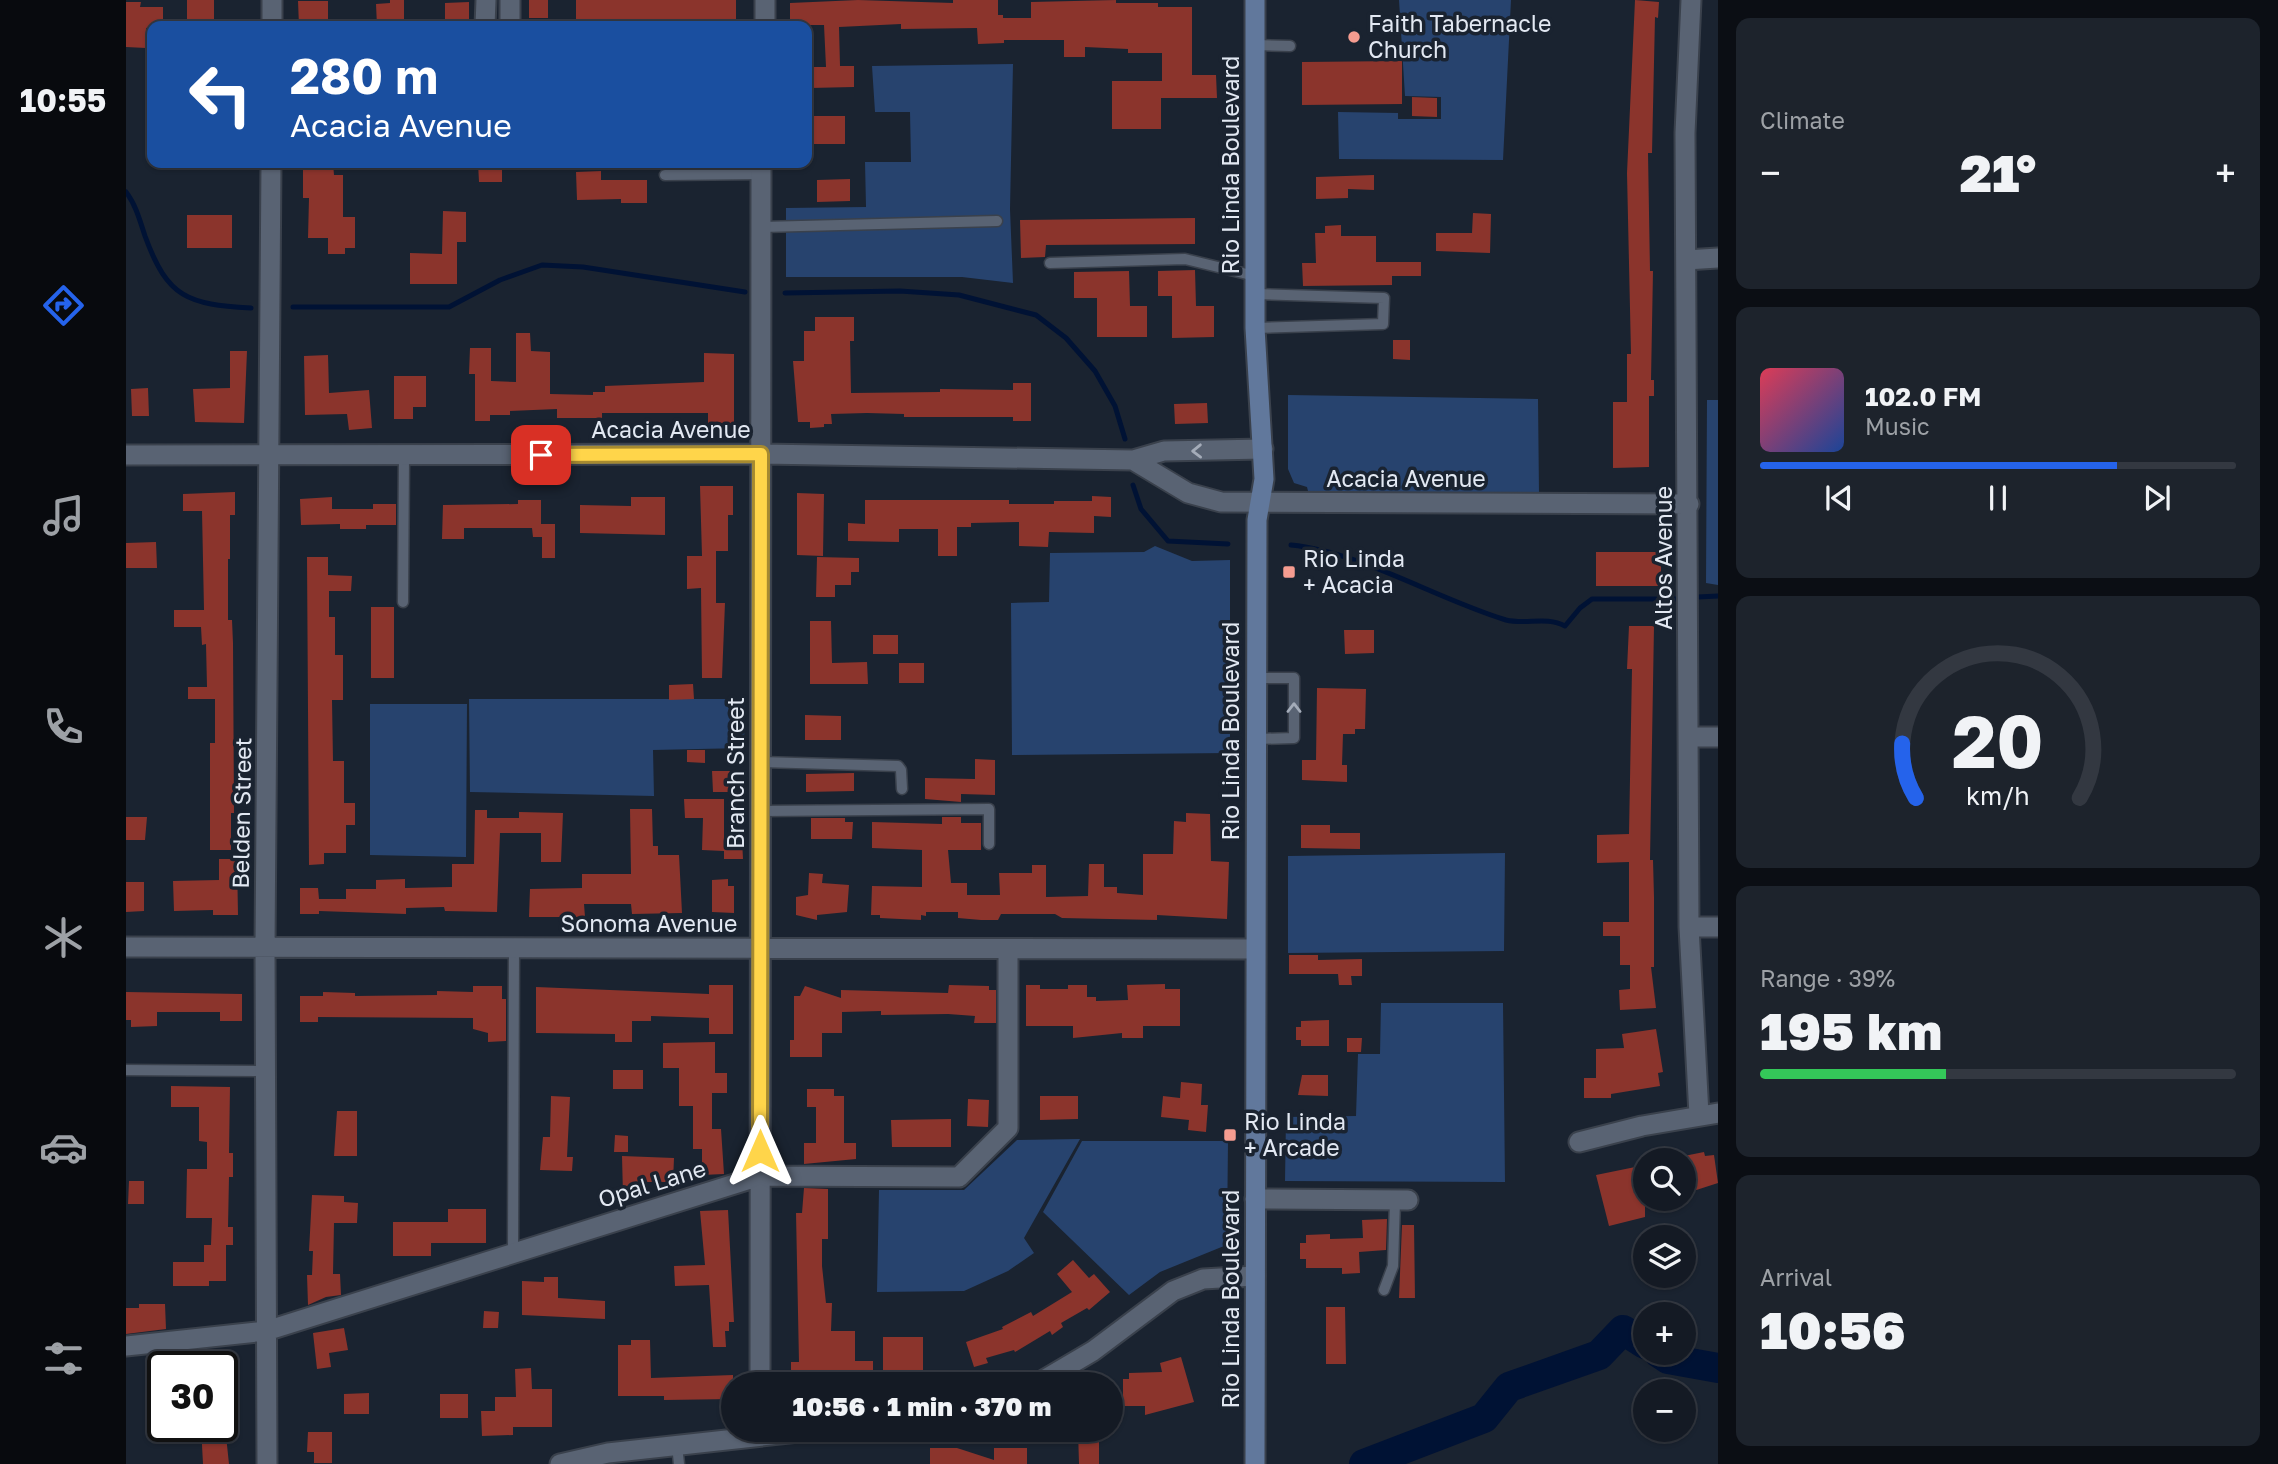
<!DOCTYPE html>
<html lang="en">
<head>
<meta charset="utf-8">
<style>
  :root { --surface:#141a24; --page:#1d232c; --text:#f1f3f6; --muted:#9da1a6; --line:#333841; --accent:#2563eb }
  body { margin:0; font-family:"Golos Text",sans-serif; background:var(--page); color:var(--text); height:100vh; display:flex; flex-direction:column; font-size:26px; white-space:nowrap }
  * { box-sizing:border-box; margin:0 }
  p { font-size:23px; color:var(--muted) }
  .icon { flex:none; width:38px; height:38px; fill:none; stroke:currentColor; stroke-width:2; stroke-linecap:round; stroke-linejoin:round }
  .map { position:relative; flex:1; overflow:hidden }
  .panel { display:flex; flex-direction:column; gap:18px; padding:18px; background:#0b0e14; width:560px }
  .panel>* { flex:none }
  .guide { position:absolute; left:21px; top:21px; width:665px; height:147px; border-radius:14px; box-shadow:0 2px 5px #0004,0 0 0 2px var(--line); background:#1a4fa0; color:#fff; overflow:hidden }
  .tools { position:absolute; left:1507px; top:1148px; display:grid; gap:14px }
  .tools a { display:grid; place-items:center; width:63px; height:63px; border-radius:50%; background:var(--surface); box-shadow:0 2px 5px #0004,0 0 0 2px var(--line); font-size:35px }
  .speed { position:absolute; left:21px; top:1351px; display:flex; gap:14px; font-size:35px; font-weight:700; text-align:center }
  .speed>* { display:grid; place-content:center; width:91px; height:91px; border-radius:50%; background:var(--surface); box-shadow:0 2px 5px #0004,0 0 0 2px var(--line); line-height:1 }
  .speed .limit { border:4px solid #111; border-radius:10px; background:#fff; color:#111 }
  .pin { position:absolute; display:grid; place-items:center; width:60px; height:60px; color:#fff; margin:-30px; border-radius:14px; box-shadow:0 4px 10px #0006 }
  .me { position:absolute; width:77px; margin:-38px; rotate:0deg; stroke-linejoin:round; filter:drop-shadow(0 0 5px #0008) }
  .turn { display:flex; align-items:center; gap:24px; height:147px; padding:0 28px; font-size:32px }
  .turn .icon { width:91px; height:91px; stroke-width:2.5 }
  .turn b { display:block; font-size:49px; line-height:60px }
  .big { font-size:52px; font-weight:800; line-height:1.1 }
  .panel .widget { flex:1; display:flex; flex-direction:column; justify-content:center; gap:10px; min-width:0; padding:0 24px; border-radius:14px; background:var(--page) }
  .panel .dial { align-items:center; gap:0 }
  .dial svg { height:182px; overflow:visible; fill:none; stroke:var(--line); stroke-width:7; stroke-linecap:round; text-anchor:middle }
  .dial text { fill:var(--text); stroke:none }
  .song { display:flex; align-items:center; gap:21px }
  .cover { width:84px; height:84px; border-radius:10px; background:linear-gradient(135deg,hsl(350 70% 55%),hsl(220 70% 35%)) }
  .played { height:7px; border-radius:4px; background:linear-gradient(90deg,var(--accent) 75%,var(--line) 75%) }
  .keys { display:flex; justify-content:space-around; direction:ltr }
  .heat { display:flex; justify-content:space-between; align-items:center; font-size:38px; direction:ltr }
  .charge { height:10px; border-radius:5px; background:linear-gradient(90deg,#34c759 39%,var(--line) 0) }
  .trip { position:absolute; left:595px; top:1372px; width:402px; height:70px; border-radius:35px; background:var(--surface); box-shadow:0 2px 5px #0004,0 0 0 2px var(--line); font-weight:800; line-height:70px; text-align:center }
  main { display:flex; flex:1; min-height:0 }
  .menu { display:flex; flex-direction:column; width:126px; justify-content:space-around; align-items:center; background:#080a0e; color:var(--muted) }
  .menu .icon { width:49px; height:49px }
  .menu .selected { color:var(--accent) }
  .menu b { font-size:32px; color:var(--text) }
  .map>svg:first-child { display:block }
  .green { fill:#27436e }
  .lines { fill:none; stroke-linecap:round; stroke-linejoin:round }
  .stream { stroke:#001234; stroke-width:5 }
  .river { stroke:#001234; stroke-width:30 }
  .building { fill:#8b342c }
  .service-casing { stroke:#3a414c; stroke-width:13 }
  .minor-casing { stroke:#3a414c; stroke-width:23 }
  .tertiary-casing { stroke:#3a414c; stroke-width:23 }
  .secondary-casing { stroke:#3a414c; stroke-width:23 }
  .service { stroke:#596373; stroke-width:10 }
  .minor { stroke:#596373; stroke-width:19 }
  .tertiary { stroke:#596373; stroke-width:19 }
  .secondary { stroke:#61789c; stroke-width:19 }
  .oneway { stroke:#a4acb9 }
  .route-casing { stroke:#a68a30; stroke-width:18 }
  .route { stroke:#ffd54a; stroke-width:12 }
  .poi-dot { fill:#f59c90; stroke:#1a2330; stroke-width:2.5 }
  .labels { text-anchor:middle; stroke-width:7; stroke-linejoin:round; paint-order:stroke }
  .poi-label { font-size:23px; fill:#e2e8f2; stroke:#1a2330; text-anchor:start }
  .street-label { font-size:23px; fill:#e2e8f2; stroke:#1a2330 }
</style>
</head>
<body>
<main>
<nav class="menu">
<b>10:55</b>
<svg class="icon selected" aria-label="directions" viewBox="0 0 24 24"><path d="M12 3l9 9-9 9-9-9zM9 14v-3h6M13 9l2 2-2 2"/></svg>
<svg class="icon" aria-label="music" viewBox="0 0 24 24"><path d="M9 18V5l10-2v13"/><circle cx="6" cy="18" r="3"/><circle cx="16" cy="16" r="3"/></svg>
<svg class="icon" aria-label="phone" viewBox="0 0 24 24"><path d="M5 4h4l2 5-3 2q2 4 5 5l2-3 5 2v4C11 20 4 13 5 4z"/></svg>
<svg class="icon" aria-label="climate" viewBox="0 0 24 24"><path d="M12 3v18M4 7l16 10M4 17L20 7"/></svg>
<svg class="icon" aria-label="car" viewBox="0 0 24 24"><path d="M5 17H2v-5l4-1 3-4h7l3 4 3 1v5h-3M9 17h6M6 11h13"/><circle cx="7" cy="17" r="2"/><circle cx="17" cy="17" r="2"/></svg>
<svg class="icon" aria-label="filters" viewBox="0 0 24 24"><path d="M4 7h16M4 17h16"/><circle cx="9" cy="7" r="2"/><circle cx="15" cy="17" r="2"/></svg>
</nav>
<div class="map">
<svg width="1592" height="1464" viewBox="0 0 1592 1464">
  <rect width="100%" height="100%" fill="#1a2330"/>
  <path class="green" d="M1273,0H1385L1377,160L1213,159L1212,112L1272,113V119H1315V97L1279,96Z
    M887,64L884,209L887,283L836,277H660V208L740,207L739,162H785L784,112H749L746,66Z
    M1162,395L1412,399L1413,494H1210L1182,491L1181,487L1168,483L1162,469Z
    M1581,400H1592V585L1580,583Z
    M1029,546L1066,561L1104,560V753L886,755L885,603L923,602L924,553L1018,552Z
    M343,699H619L618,748L527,750L528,796L344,792Z
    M244,704H341L340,857L244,855Z
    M1379,853L1378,951L1162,953V856Z
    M1255,1003H1377L1379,1182L1159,1181L1160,1117L1230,1116L1232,1054H1254Z
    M954,1139L898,1238L908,1253L882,1271L838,1291L751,1292L753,1190H838L891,1140Z
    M956,1141H1102L1101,1237L1098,1246L1034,1272L1003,1295L917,1212Z"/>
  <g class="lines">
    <path class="stream" d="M0,192C10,205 14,221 19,236C42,299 62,304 125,308
      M659,293L774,291L833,295L910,315L940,338L969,371L989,406L999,439
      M167,307H323L374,280L416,265L457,267L619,292
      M1007,485L1015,509L1042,541L1102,544
      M1165,545C1232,551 1313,600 1380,620C1400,625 1420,616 1439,626L1454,608L1466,599H1553
      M1572,597L1592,596"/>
    <path class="river" d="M1533,1353L1542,1359L1592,1368
      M1238,1464L1358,1418L1383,1387L1473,1355L1497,1330L1519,1344"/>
  </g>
  <path class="building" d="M61,0H88V26H61Z
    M264,0H278V22L269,23L270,26H251L250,4L264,3Z
    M403,0H422V18H403Z
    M450,0H610V20L475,21V26H450Z
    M732,0L827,3V0H872V15H877V18H905V2L990,0V3H1032V7H1066V75H1090L1091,98H1035V129H986V81H1036V53H1002V49L959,47V57H938V40H878V43L852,44L851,28L775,29V24L713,27L714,66H728V87L684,88L683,67H700L698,25H664V3Z
    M1509,0L1533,2L1532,18L1529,17L1526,153H1522L1524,271H1527L1525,380H1528V396H1523V467L1487,468V402H1501V354H1505L1501,173Z
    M172,1H202V26H173Z
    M0,2H15L14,7H37V26L20,28V48L0,47Z
    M343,2V26H319V3Z
    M1276,61V104L1176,105V62Z
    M1286,97L1311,98V117L1286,116Z
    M681,116H719V144H681Z
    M177,163H207L208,175H217V217H229V248H219V254H202V238H182L183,198H177Z
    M352,163H376V182H353Z
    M475,171V180H521V203H495V199L451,200L450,172Z
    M1248,175V190L1222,189V198L1190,199V177Z
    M724,179V201L691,202V180Z
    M317,211L340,212V242H331V284H284V253L316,254Z
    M1347,213L1365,214L1364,253L1310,251V233H1346Z
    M61,215H106V248H61Z
    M1069,218V244L920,245L919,257L895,258L894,220Z
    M1215,225V236H1250V262H1295V276H1266V285L1177,286L1176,263H1190L1189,233H1199V226Z
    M1069,270L1070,306H1088V337L1046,338V296H1032V271Z
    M1003,271L1004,306H1021V337H971V298H948V272Z
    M689,317H728V341H724L725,393L814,392V389L887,390V383H905V421H887V417H778V414L741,413L705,414L706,424H698V427L684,428V422H672L667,361H678V331H689Z
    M390,333H404L405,351L424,352V394L467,395V392H479V386L578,382V353L608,354V426H582V413H476V418H431V409L384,411V415H364V421H349V374H343L344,348H365V381L390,382Z
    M1267,340H1284V360L1267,359Z
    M104,351H121L118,423L69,422L67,389L104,388Z
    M202,355L203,393L243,390L246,428L223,430L221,414L179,415L178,356Z
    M268,376H300V407H287V419H268Z
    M22,388L23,416H6L5,389Z
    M1081,403L1082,423L1049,424L1048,404Z
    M574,486H607V515H602V551H590V603H599L596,678H576L575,588L561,589V556H576Z
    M109,492V515H104V559H102V620H106L107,643L108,813H105V850H84V743H89V699H62V687H81L80,644L76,645L75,627H48V610H78L76,511H57V494Z
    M671,493L698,494L697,556L671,555Z
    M966,496L985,497V517L968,516V533L923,532L922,547L893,546V522L845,523V527H831V556H812V529H773V542L722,541V523L739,524V500H883V504H928V501H966Z
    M206,497V509H247V504H270V525H240V529H214V524L175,525L174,499Z
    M505,497H539V535L454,533V505L505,506Z
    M392,500H415V524H429V558H416V537H407L406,528H338V539H316L317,505L392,504Z
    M30,542L31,568H0V543Z
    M1470,552H1535V586H1470Z
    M181,557H202V575L226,576L225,591H203V617H209V655H217V700H206L207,761H218V803H229V825H220V853H198V864L183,865Z
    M691,557L733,558V572H725V585H709V597H690Z
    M245,607H268V678H245Z
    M684,621H705L706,663L741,662L742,684H684Z
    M1503,626H1528L1524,860H1527L1528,897V967H1525L1530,1008L1494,1010L1493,990L1504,989V965H1494V936H1477V922H1503V862L1471,863V835L1503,834L1506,669H1501Z
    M1218,630H1248V653L1219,654Z
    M747,635H772V654H747Z
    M773,663H798V683H773Z
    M567,684L568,699L543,700V685Z
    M1191,688L1240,689L1239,729H1229V734H1217L1216,765H1221V782L1176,780V760H1190Z
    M679,715L715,716V740H679Z
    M561,750H579V763L561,762Z
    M849,759L869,760V795L835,794V802L799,799V778L849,779Z
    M586,771H605V792H587Z
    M728,773V791L680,792V774Z
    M558,799H598V851L576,850L577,818H559Z
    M504,809H526L527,846H532V855H553L556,913L506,914L505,904H458L459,917H403L404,889L456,888V874H505Z
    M349,810H361V818H393V812L437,813L435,862H415V833H374L371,912L319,911L318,907L280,908V914L193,911V914H174V888H192L193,899H220V889H250V880L279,879V888L326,887V864H348Z
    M1060,813L1084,814L1085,861L1103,862L1101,919L1031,915V920L936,918L929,914H875L872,920H855L832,918V912H800V916L795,915V920L754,918V915H745L746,886L796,887V850L746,848V822L816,824V817H835V823H855V850H822L825,883H841V895H874L873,873H906V865H920V897L962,896L963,864H978V887H991V893L1017,895V854H1047L1048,821L1060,822Z
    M0,817H21L19,840H0Z
    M685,818H719V822H727L726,839H685Z
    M1175,825H1204V833H1234V849L1175,848Z
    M616,839L617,859H598V840Z
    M93,859H111L112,915H87V910L48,911L47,881L93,880Z
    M683,873L697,874L696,883L723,885L721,912L691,915V920L670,915V897L682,895Z
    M602,879V886H608V913L586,912V880Z
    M0,882H18V911L0,912Z
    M1163,955H1192V960L1236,959V976H1225L1226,985H1213L1212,974H1163Z
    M1039,984V989H1054V1026H1017V1038H996V1033L947,1038V1026H900V985H914V989H942V985H961V997H970V1001L1002,1000L1001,985Z
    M583,985H607V1034H583V1018L525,1016V1021H506V1042H489V1034L410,1033V987L583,994Z
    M823,985L863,986V990H870V1023H848L849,1016L822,1014L755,1015V1011L716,1012V1033H696V1057H664V1040H668V996H674L679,986L715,998V990L822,993Z
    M347,986H376V999H380V1041L362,1042V1033L347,1029V1018L192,1017V1022H174V996H197V992L229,993V996L311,995V991L347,992Z
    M0,992L116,994V1021H94V1012H31V1026L5,1027V1020H0Z
    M1203,1020V1046H1175V1040H1170V1027H1175V1021Z
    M1530,1029L1537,1072L1532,1073L1534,1086L1485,1094V1098H1458V1078H1470V1049L1498,1048L1496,1034Z
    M1221,1038H1236L1235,1052H1221Z
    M589,1042V1073H601V1093H586V1129H595L598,1174L576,1175V1149H567V1106H553V1068H537V1043Z
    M487,1070H517V1089H487Z
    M1176,1075H1202V1096L1172,1095Z
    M1055,1082L1076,1084L1075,1105H1082L1080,1132L1062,1130L1063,1120L1035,1117L1037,1096L1054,1098Z
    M45,1086L104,1087L103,1153H107V1177H103L102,1227H107V1245H100V1281H83V1286H47V1262H78V1245H85L86,1218H60L61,1169H81V1142L73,1141V1107H45Z
    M681,1089H708V1096H718V1143H730V1159L678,1164V1143H690V1107H681Z
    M425,1096L444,1097L441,1157H447L446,1171L414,1170L417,1137H424Z
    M914,1096H952V1119L914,1120Z
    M842,1099L863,1100L862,1127L841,1126Z
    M211,1111H231V1156H208Z
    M825,1119V1147H766L765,1120Z
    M489,1135L502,1136V1152H488Z
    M1578,1152L1579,1156L1588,1155L1592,1183L1558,1194V1156Z
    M496,1156L548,1158L547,1182H518L519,1194L497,1195Z
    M1519,1165V1217L1483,1226L1470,1175Z
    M3,1181H18V1204H2Z
    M678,1188L702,1189V1239H696V1266L700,1303H706L705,1331H729V1361H747V1384H665V1362H673L670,1213H676Z
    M186,1195L218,1196V1202L232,1203L231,1223H208L207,1274H214L215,1295L200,1297L182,1305L181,1275H186L187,1251H183Z
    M322,1209H360V1243H305V1256H267V1222H322Z
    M602,1210L608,1322H603V1331H599L600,1347H587L583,1285L549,1286L548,1266L579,1265L574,1211Z
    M1261,1219L1260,1250L1233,1252L1234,1273L1216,1274V1268H1180V1259H1174V1243H1180V1235L1204,1234V1239L1237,1238L1236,1220Z
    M1276,1225H1288L1289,1298H1273Z
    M947,1260L963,1278L968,1274L984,1292L963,1310L961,1308L935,1323L937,1327L926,1335L924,1331L889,1352L888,1350L860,1358L862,1363L848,1367L840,1342L877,1329L876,1327L905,1312L907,1316L946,1292L931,1274Z
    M418,1277H432V1298L479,1301V1319L396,1315V1281L418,1282Z
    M13,1304H39L40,1329L0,1334V1308H13Z
    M1200,1307H1219L1220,1364H1200Z
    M358,1311L373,1312L372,1328H357Z
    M218,1328L222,1350L203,1353L205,1367L191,1369L187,1333Z
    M757,1337H797V1374H791V1382H772V1370H757Z
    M505,1340H524L525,1378L607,1375V1399L538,1400V1396H492V1345H505Z
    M59,1352L61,1367H36L35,1355Z
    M1055,1357L1068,1402L1019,1415V1406H997V1379H1003V1373L1036,1372L1034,1363Z
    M405,1368L406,1389H426V1427H387V1435L356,1436L355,1411H369V1397H390L389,1369Z
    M243,1393V1414H218V1394Z
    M314,1394H342V1418H314Z
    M75,1426H99L103,1464H77Z
    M952,1430H973V1464H953Z
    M182,1432H206V1463H188V1452H181Z
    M804,1448H831L868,1460V1448H901V1464H804Z"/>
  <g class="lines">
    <g class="service-casing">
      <path id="service" d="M1129,45L1164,46
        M539,175L635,174
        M636,227L871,221
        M924,263L1059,259L1129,276
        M1129,294L1258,298L1257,324L1129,328
        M277,602L278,456
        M1130,678H1168V738L1130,739
        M634,762L772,766L775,770L776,789
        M634,811L863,809V844
        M0,1070L140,1071
        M387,1253L388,948
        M1258,1290L1267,1266L1269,1200
        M551,1445L553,1464"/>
    </g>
    <g class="minor-casing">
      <path id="minor" d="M1565,0L1559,133L1563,927L1573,1115
        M146,26V0
        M359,26L360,0
        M384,26V0
        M639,26V0
        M1560,260L1592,258
        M0,455L635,454L1007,460L1038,451L1137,449
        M1007,460L1062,493L1095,502L1563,504
        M1562,737H1592
        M1563,927H1592
        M0,947L1129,949
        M1453,1142L1516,1126L1592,1113
        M1129,1199L1282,1200
        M0,1346L140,1331L634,1176L833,1177L882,1128V949
        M634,1384L635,163
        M141,1464L139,947L145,163"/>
    </g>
    <g class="tertiary-casing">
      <path id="tertiary" d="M911,1384L967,1351L1047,1291L1077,1279L1129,1276
        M434,1464L482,1453L691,1430"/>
    </g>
    <g class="secondary-casing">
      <path id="secondary" d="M1129,1464L1131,520L1138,479L1129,328V0"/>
    </g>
    <use href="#service" class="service"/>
    <use href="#minor" class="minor"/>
    <use href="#tertiary" class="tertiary"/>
    <use href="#secondary" class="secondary"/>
  </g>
  <defs><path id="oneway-chevron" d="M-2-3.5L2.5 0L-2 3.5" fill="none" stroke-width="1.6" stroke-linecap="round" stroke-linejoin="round" transform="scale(1.75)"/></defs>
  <g class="oneway">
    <use href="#oneway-chevron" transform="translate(1071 451) rotate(179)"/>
    <use href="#oneway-chevron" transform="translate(1168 708) rotate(-90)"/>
  </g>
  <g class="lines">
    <g class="route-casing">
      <path id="route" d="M415,455L635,454L634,1151"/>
    </g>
    <use href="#route" class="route"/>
  </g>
  <g class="poi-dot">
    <circle cx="1228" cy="37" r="7"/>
    <rect x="1156" y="565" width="14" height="14" rx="3.5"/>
    <rect x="1097" y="1128" width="14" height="14" rx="3.5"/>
  </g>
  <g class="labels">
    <g class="poi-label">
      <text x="1242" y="32">Faith Tabernacle<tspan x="1242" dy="26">Church</tspan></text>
      <text x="1177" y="567">Rio Linda<tspan x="1177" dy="26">+ Acacia</tspan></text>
      <text x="1118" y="1130">Rio Linda<tspan x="1118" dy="26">+ Arcade</tspan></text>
    </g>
    <g class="street-label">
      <text transform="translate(1105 165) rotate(-90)" y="8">Rio Linda Boulevard</text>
      <text x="545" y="438">Acacia Avenue</text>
      <text x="1280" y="487">Acacia Avenue</text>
      <text transform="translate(1538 558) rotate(-90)" y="8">Altos Avenue</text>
      <text transform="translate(1105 731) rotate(-90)" y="8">Rio Linda Boulevard</text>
      <text transform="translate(610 773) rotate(-90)" y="8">Branch Street</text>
      <text transform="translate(116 813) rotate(-89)" y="8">Belden Street</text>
      <text x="523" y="932">Sonoma Avenue</text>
      <text transform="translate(526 1184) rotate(-17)" y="8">Opal Lane</text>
      <text transform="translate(1105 1299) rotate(-90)" y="8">Rio Linda Boulevard</text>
    </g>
  </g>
</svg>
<div class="tools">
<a><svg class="icon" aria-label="search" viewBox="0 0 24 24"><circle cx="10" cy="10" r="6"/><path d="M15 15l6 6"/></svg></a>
<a><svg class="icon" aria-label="layers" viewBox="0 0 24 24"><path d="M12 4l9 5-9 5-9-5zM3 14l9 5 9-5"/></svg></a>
<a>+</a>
<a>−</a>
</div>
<div class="speed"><div class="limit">30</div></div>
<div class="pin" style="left:415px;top:455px;background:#d93025"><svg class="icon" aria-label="arrive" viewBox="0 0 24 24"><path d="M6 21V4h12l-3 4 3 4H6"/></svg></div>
<svg class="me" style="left:634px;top:1151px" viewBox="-20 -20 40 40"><path d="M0-17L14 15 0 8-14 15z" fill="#ffd54a" stroke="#fff" stroke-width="4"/></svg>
<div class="trip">10:56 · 1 min · 370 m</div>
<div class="guide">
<div class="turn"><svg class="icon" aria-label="left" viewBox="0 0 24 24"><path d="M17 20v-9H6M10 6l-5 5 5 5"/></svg><div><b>280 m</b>Acacia Avenue</div></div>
</div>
</div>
<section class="panel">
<div class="widget"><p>Climate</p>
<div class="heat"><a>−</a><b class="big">21°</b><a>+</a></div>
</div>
<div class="widget">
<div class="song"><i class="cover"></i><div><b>102.0 FM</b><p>Music</p></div></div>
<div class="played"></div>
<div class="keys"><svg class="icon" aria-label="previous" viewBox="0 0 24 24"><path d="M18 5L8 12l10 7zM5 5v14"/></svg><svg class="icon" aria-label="pause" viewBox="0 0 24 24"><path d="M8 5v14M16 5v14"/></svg><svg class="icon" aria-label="next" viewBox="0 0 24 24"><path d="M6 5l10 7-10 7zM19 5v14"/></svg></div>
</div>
<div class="widget dial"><svg viewBox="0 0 100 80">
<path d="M14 69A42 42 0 1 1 86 69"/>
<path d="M14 69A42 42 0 0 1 8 45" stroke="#2563eb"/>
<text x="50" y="56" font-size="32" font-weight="700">20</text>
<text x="50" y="72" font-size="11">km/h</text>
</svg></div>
<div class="widget"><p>Range · 39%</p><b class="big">195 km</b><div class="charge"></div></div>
<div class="widget"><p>Arrival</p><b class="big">10:56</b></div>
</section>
</main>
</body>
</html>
